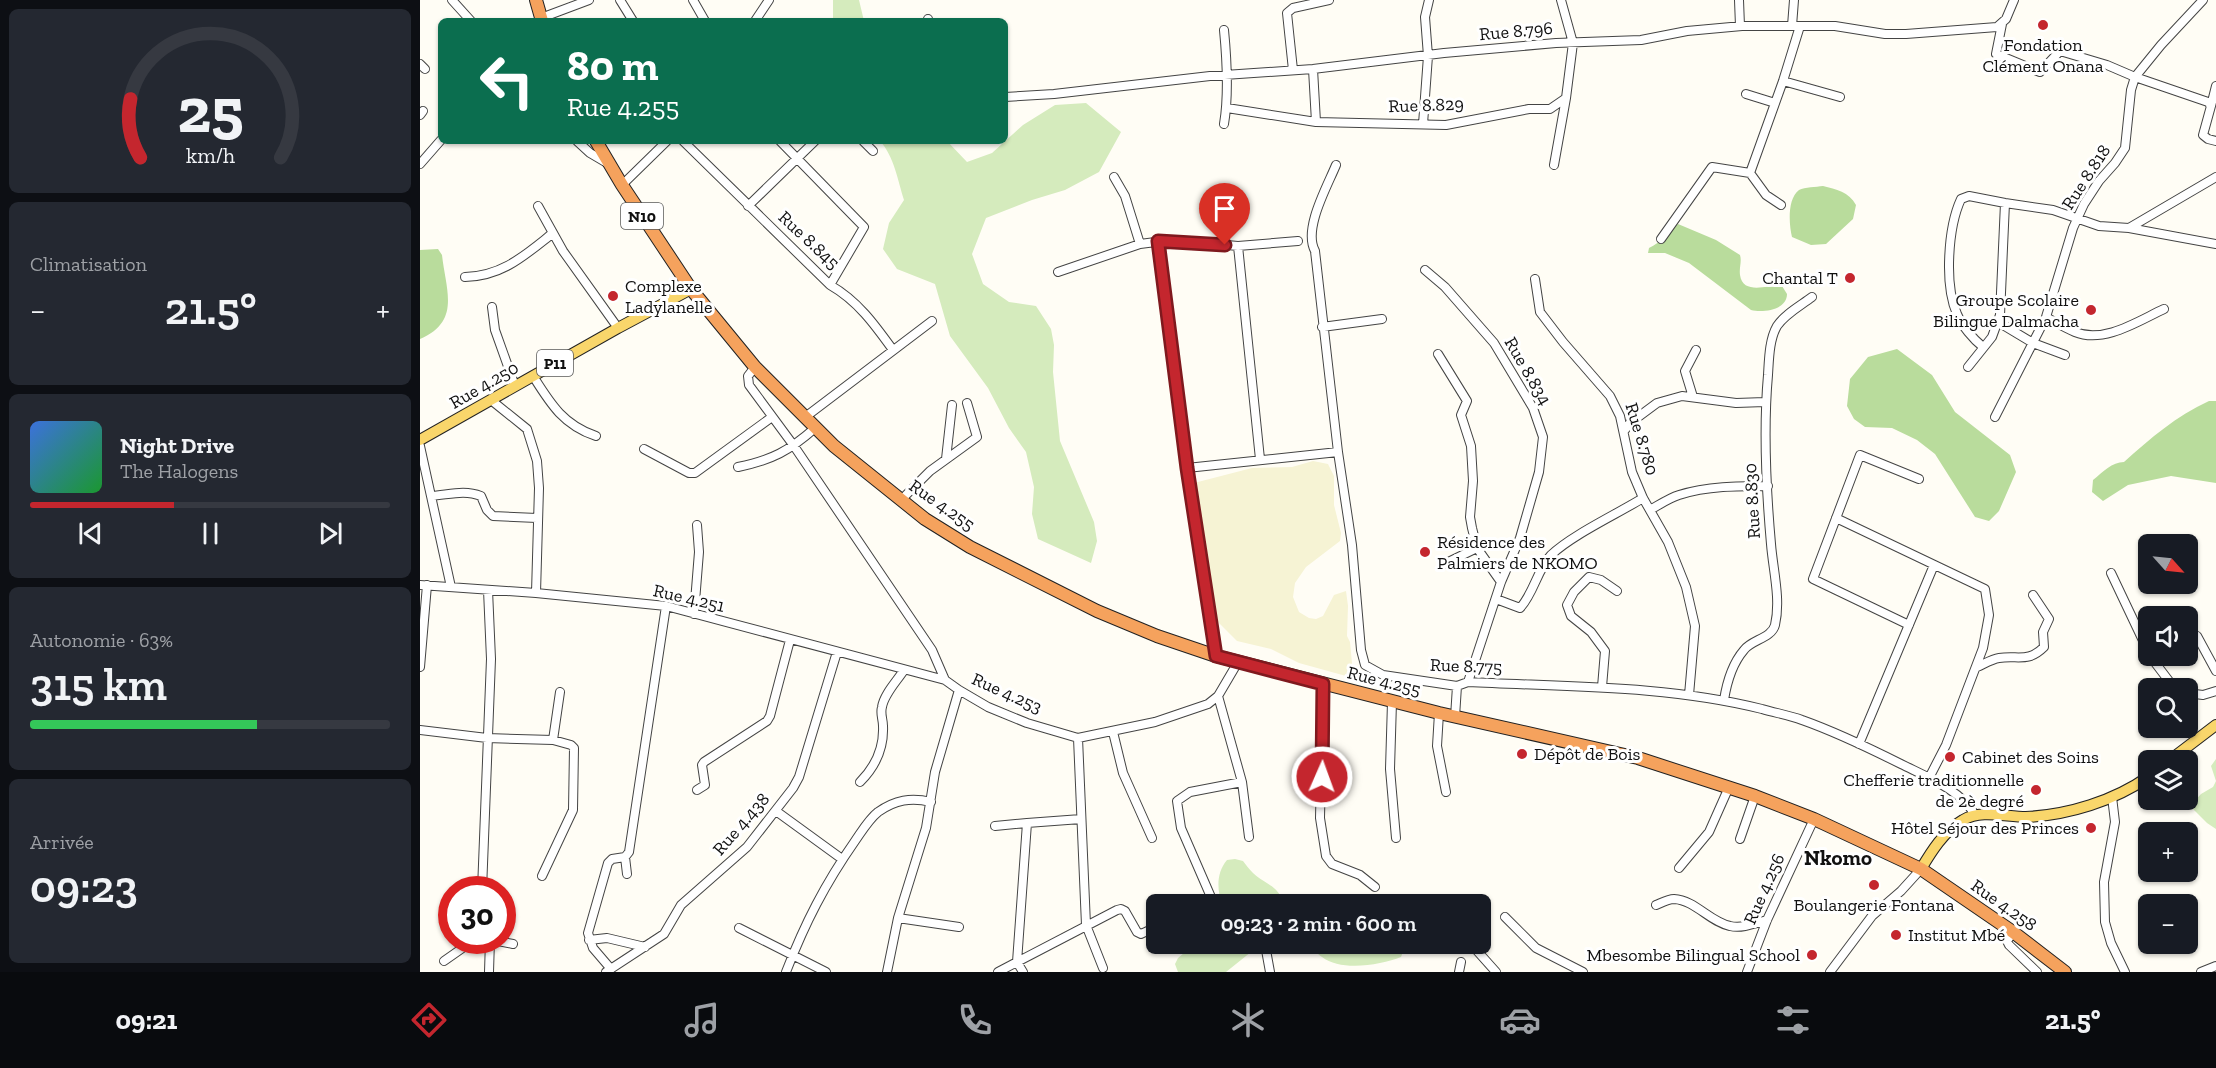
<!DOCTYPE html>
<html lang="fr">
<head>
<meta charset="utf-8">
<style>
  :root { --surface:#171b24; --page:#242831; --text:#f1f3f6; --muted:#9ea1a6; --line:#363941; --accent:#c4262e }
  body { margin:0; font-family:"Zilla Slab",serif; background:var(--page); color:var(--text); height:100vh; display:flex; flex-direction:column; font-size:22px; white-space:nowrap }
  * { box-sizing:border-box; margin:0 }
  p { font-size:20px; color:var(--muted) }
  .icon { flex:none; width:33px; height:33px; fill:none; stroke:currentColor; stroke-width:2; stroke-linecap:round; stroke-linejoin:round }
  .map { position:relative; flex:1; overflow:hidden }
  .details { display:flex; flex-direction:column; gap:9px; padding:9px; background:#0d0f14; width:420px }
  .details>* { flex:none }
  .guide { position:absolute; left:18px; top:18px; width:570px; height:126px; border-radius:9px; box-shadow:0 2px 4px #0004; background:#0b6e4f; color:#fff; overflow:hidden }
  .needle { width:39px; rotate:117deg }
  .tools { position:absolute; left:1718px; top:534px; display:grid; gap:12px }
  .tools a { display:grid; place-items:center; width:60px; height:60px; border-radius:9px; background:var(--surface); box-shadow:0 2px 4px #0004; font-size:30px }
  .speed { position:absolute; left:18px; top:876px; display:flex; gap:12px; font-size:30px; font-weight:700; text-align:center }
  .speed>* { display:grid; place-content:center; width:78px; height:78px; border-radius:50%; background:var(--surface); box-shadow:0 2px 4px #0004; line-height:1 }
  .speed .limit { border:9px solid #d22; background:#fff; color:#111 }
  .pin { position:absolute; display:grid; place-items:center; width:51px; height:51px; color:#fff; margin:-62px -26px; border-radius:50% 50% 50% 0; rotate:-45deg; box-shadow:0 0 6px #0007 }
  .pin .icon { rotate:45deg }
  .me { position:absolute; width:66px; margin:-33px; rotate:2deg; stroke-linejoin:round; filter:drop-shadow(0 0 4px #0008) }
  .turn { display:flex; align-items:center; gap:21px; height:126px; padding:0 30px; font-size:27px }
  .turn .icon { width:78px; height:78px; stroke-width:2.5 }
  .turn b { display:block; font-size:42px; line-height:51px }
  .big { font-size:45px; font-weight:600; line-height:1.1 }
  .details .card { flex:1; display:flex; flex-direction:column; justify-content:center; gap:9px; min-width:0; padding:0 21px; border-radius:9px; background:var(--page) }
  .details .dial { align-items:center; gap:0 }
  .dial svg { height:156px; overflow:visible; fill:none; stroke:var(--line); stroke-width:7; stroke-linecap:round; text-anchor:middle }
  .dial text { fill:var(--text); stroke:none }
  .song { display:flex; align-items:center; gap:18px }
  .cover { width:72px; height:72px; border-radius:9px; background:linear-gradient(135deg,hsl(220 70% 55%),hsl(130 70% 35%)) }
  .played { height:6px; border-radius:3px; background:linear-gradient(90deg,var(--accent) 40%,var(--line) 40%) }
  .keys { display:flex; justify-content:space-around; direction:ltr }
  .heat { display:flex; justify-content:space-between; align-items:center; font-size:33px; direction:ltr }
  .charge { height:9px; border-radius:4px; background:linear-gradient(90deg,#34c759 63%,var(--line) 0) }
  .trip { position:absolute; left:726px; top:894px; width:345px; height:60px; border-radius:9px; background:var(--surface); box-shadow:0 2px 4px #0004; font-weight:600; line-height:60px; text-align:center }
  .dock { display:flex; height:96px; justify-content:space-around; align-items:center; background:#090b0e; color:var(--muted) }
  .dock .icon { width:42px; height:42px }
  .dock .on { color:var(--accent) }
  .dock b { font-size:27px; color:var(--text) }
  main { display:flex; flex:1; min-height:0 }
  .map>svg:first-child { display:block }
  .farmland { fill:#f6f3d4 }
  .green { fill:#d5ebbd }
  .forest { fill:#b9dc9c }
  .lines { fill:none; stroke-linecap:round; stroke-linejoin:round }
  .minor-casing { stroke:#444; stroke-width:10 }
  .major-casing { stroke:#222; stroke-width:12 }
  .highway-casing { stroke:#222; stroke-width:14 }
  .minor { stroke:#fff; stroke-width:8 }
  .major { stroke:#f9d66b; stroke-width:10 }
  .highway { stroke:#f5a25d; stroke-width:12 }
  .route-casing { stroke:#7f191e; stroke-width:15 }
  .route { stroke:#c4262e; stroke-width:10 }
  .poi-dot { fill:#c4262e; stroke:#fff; stroke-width:2 }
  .labels { text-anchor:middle; stroke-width:6; stroke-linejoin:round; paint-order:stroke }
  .shield { fill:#fff; stroke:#585858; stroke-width:1.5 }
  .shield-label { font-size:16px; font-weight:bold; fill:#111 }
  .street-label { font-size:18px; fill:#111; stroke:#fff }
  .poi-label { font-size:18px; fill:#111; stroke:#fff; text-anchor:end }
  .quarter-label { font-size:21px; font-weight:bold; fill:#111; stroke:#fff }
</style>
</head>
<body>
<main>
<section class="details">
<div class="card dial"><svg viewBox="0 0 100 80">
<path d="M14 69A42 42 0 1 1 86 69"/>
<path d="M14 69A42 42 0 0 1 9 39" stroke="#c4262e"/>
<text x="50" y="56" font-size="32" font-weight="700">25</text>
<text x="50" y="72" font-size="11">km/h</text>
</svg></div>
<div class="card"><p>Climatisation</p>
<div class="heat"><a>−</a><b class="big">21.5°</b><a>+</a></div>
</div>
<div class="card">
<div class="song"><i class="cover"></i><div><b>Night Drive</b><p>The Halogens</p></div></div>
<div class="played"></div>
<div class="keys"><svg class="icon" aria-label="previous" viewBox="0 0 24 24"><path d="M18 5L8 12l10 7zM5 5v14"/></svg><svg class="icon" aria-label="pause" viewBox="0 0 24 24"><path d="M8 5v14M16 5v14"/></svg><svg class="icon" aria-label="next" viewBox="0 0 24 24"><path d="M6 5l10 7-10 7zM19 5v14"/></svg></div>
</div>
<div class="card"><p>Autonomie · 63%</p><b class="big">315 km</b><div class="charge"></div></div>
<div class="card"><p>Arrivée</p><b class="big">09:23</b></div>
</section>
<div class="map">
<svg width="1796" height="972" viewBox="0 0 1796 972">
  <rect width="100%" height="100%" fill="#fffdf5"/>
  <path class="farmland" d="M893,461L908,464L914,476V505L921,533L920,541L886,567L875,583L873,597L879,612L889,618L896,619L903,616L914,595L926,591L928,606L927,636L930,642L932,663L926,676L879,663L851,649L817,641L796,620L790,599L774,483L832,468L872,467Z"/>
  <path class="green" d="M413,0H439L444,21H413Z
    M666,103L701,132L679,172L645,190L612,200L566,218L552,254L563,284L589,302L616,306L631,329L634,345L633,372L640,441L674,522L677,541L671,563L618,539L612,514L614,487L606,452L589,428L568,388L530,336L515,284L477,269L463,249L469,223L484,200C478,181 474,156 460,141H527L547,162L572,153L603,125L635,105Z
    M1796,759V829L1787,823L1770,806L1781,794L1793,787L1796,781L1791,766Z
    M815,859L823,861C826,865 829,869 833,873C846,885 858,885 864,904H802C797,890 796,873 807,860Z
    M783,944H841L806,972H758L755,964L758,958L764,953Z
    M889,944H986L981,957C961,965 921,972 902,957C897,954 893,948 889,944Z"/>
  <path class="forest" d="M1403,186C1416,189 1429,192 1436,205L1433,219L1406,244L1391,245L1372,237C1369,225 1367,199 1379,190C1385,187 1396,187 1403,186Z
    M1258,224L1296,240L1320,255C1322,261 1319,268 1320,275C1323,296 1349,284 1362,286L1367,294C1367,310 1343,313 1331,310L1269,263L1245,253H1228L1229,248C1241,243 1247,231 1258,224Z
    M18,249L22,255C26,291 41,321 0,339V250Z
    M1477,349L1512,375L1535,412L1590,455L1596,472L1579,511L1569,521L1555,517L1515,454L1497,440L1472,428L1445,427L1434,419L1427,406L1430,379L1448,357Z
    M1789,401H1796V483L1751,476L1708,485L1683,501L1672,492L1673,480C1683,472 1692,462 1704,462C1731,438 1756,416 1789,401Z"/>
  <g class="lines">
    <g class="minor-casing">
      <path id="minor" d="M32,0L51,21
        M200,0L213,21
        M273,0L285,21
        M1319,0L1320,26
        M121,18L169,0
        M335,21L349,0
        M508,21V19
        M1582,24L1576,54L1620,72L1640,51L1687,65L1715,77L1788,102L1791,106L1783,135L1788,139L1796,141
        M1372,26L1374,0
        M0,64L5,69
        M893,69L896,122
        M873,70L867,13L873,8L909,0
        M1363,81L1420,97
        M1326,94L1355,103
        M585,97L634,94L790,76L893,69L1024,53L1136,43L1221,40L1267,31L1322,26H1415L1465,34H1486L1577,27L1586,19L1594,0
        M1791,106L1796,86
        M807,108L896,122L1026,125L1109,109H1130L1146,98L1153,43L1141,0
        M0,115L3,111
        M804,124C809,94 807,61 804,30
        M1003,124L1008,56L1005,17L1009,0
        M157,141L170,153L187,163
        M263,141L410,285L444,227L360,141
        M443,141L453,151
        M0,164L21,140
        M916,165C907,187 883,229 895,251L918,452L932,545L941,650L945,665L963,675L1037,686L1048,682C1146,687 1246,685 1342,709C1355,713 1369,715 1382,720C1416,732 1449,748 1481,764C1507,777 1541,790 1555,815
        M1134,165L1146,98
        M1330,173L1346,195L1361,205
        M694,177L705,196L720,244L751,240L818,246L878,241
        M202,185L247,141
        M118,206L143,251L198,328
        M328,206L395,141
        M1709,228L1796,244
        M1241,239L1292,167L1330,173L1363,81L1380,26
        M738,241L767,468L918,452
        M818,246L840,459
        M1005,270L1025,287L1074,343L1113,408L1123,437L1119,472L1100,538L1081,582L1048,682
        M638,272L720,244
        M45,277C83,276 105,255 133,233
        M1115,279L1120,312L1143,342L1190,396L1200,416L1212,472L1223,498L1248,542L1266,587L1275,626L1269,695
        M410,285C438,301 455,325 473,350
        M72,307L75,330L95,386
        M1626,317C1635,322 1645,328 1655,332C1684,344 1718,321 1744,309
        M1578,322L1613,343L1645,355
        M902,327L962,319
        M1563,347C1553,339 1542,326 1537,314C1524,285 1528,227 1541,199L1549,196L1585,203L1633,210L1679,226L1709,228L1796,177
        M1018,354L1047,401L1041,415L1051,446L1053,481L1050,517L1052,528L1057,548L1081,582
        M335,367L328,376L329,385L374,446L512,650L525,680L539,690L568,707L607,723L658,738L735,722L788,704L798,696L818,662
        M1548,367L1572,337L1580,315L1585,203
        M113,376C130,403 143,425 176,436
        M1273,397L1265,371L1276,350
        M71,400L107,429L117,461L119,488L116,593
        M1575,417L1626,317L1653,228L1664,204L1679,181L1695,163L1705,148L1711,90L1715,77L1741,45L1783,0
        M384,418L512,321
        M1204,431L1210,423L1237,403L1262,396L1316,403L1345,402
        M0,446L31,587
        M224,449L269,473H275L352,417
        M526,459L532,405
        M318,467C352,460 369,451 395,428
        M767,468L796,656
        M11,496C28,495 44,489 61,496L67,510L73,516L117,518
        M481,500L510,471L557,437L547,403
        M1230,510C1239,505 1249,498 1259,495C1287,486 1318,486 1348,486
        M1416,518L1565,589L1569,615L1563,648L1526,745L1509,778
        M1024,564L1057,548
        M1691,573L1728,651
        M0,585L116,593L246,606L525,680
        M1076,599L1100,608C1114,593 1117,570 1131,555C1152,535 1197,514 1223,498
        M274,614L279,552L277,525
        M1489,625L1393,579L1440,455L1499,479
        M1777,636L1796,671
        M1730,656L1752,685L1758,688
        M0,667L7,585
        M1557,667C1564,664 1572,659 1579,658C1598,655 1608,663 1624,647L1623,632L1629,619L1613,595
        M903,684L900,818L906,856L912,864L940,875L955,887
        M1182,687L1185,651L1171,632L1151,616L1147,605L1154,592L1169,577L1181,580L1197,591
        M1767,693L1783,695L1796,691
        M1304,700C1307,681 1312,664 1324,650C1331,640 1352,638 1355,625C1361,599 1353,570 1351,544C1346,488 1343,431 1348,375C1349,360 1349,340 1357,326C1365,314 1380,306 1392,297
        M972,702L970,769L976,838
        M1019,713L1017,746L1026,792
        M1035,717L1037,686
        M0,730L67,738L133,740L151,745L154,748L153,810L122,876
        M693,732L703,773L732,838
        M658,738L666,925L683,968
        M133,740L140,692
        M1439,744L1514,565
        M440,782C455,767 464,748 463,726C463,719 460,714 462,707C464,694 477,681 484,670
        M822,782L829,837
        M277,790L285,785L282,765L284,762L347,721L350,716L370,640
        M1692,797L1695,822L1684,882L1685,922L1691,943L1705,972
        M356,811L422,859
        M575,826L607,823
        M1320,839L1335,796
        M205,857L207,874
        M1259,868L1289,832L1309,787
        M62,890L71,659L68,590
        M794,904L761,828L757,801L770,792L822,782L798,696
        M1236,905C1241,903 1248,899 1254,899C1275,900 1290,922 1310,926C1322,929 1336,923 1347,920
        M1085,917L1116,948L1163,972
        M478,918L539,927
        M319,928L406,972
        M1593,932L1587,941L1589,945L1617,972
        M73,940L93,944
        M169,940L187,938L225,947
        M1051,944L1076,972
        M846,950L850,972
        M24,961L54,940
        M191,969L173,948L168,933L188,863L192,859L205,857L209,852L246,606
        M69,972L70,940
        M186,972L244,934L261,905L327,847L373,788L379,777L417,652
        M366,972C385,923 405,884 435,841C442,831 449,819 458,812C475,800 491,797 511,802
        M467,972L478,918L506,828L515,772L539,690
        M578,972L597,962L607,823L661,819
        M603,972L597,962L697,910L701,909L705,911L717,932L721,934L736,927
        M1039,972L1041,962
        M1327,972L1347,920L1394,819
        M1410,972L1452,916L1481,891L1501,869
        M1781,972L1796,966"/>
    </g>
    <g class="major-casing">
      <path id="major" d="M0,440L198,328L271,289
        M1750,760L1796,725
        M1501,869C1511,852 1524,831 1543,820C1561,809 1586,817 1606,817C1648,815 1694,801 1728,777"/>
    </g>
    <g class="highway-casing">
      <path id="highway" d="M116,0L122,21
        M176,141L202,185L271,289L335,367L414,446L505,519L550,547L677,611L737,636L796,656L1019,713L1218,758L1335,796L1394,819L1501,869L1593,932L1645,972"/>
    </g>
    <use href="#minor" class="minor"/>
    <use href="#major" class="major"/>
    <use href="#highway" class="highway"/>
  </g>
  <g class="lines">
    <g class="route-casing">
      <path id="route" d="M805,245L738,241L767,468L796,656L903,684L902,777"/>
    </g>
    <use href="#route" class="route"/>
  </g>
  <g class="poi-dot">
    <circle cx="1623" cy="25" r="6"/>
    <circle cx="1430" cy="278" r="6"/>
    <circle cx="193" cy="296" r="6"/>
    <circle cx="1671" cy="310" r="6"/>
    <circle cx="1005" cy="552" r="6"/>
    <circle cx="1102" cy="754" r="6"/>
    <circle cx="1530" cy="757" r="6"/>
    <circle cx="1616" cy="790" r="6"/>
    <circle cx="1671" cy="828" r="6"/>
    <circle cx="1454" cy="885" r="6"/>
    <circle cx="1476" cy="935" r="6"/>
    <circle cx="1392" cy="955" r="6"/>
  </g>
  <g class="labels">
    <g class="shield">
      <rect x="201" y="203" width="42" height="26" rx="4.5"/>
      <rect x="117" y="350" width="36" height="26" rx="4.5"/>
    </g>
    <g class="shield-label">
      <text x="222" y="222">N10</text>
      <text x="135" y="369">P11</text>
    </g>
    <g class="street-label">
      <text transform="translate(1096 31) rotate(-5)" y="6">Rue 8.796</text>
      <text transform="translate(1006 105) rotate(-2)" y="6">Rue 8.829</text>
      <text transform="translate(1666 177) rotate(-57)" y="6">Rue 8.818</text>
      <text transform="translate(389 240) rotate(43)" y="6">Rue 8.845</text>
      <text transform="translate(1108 371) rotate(60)" y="6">Rue 8.834</text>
      <text transform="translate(64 385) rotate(-30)" y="6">Rue 4.250</text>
      <text transform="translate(1222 439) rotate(73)" y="6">Rue 8.780</text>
      <text transform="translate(1332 501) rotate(-93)" y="6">Rue 8.830</text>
      <text transform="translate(522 505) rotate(35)" y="6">Rue 4.255</text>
      <text transform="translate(269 598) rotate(13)" y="6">Rue 4.251</text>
      <text transform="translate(1046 666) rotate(2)" y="6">Rue 8.775</text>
      <text transform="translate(964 681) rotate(14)" y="6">Rue 4.255</text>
      <text transform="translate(587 693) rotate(24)" y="6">Rue 4.253</text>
      <text transform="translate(321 824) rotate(-49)" y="6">Rue 4.438</text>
      <text transform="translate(1344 889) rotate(-66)" y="6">Rue 4.256</text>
      <text transform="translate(1584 905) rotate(35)" y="6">Rue 4.258</text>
    </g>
    <g class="poi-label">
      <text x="1623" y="51" text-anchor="middle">Fondation<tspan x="1623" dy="21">Clément Onana</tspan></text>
      <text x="1418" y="284">Chantal T</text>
      <text x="205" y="292" text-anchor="start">Complexe<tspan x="205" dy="21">Ladylanelle</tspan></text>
      <text x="1659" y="306">Groupe Scolaire<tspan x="1659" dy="21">Bilingue Dalmacha</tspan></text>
      <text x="1017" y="548" text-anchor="start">Résidence des<tspan x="1017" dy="21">Palmiers de NKOMO</tspan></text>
      <text x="1114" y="760" text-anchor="start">Dépôt de Bois</text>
      <text x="1542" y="763" text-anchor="start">Cabinet des Soins</text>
      <text x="1604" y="786">Chefferie traditionnelle<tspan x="1604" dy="21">de 2è degré</tspan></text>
      <text x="1659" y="834">Hôtel Séjour des Princes</text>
      <text x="1454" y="911" text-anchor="middle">Boulangerie Fontana</text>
      <text x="1488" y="941" text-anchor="start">Institut Mbé</text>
      <text x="1380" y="961">Mbesombe Bilingual School</text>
    </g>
    <g class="quarter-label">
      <text x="1418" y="865">Nkomo</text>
    </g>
  </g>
</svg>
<div class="tools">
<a><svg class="needle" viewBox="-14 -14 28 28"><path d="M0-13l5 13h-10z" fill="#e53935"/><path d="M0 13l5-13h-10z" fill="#9ea1a6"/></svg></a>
<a><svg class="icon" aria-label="sound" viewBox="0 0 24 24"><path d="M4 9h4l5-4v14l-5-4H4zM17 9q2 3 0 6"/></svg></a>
<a><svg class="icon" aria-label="search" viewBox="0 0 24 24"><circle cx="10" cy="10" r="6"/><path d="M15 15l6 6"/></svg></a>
<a><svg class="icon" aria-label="layers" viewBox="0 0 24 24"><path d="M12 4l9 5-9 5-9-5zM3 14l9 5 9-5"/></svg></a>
<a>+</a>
<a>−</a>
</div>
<div class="speed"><div class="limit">30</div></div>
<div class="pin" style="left:805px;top:245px;background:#d93025"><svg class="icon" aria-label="arrive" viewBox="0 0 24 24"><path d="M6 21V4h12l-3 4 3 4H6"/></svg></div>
<svg class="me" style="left:902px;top:777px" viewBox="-20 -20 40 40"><circle r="17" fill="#c4262e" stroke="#fff" stroke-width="3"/><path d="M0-11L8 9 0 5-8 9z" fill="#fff"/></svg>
<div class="trip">09:23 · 2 min · 600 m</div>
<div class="guide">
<div class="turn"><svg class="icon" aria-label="left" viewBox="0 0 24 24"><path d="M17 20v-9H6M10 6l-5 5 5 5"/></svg><div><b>80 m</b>Rue 4.255</div></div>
</div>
</div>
</main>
<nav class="dock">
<b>09:21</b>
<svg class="icon on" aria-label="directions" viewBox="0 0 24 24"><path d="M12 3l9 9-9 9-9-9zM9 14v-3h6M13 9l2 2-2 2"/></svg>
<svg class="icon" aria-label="music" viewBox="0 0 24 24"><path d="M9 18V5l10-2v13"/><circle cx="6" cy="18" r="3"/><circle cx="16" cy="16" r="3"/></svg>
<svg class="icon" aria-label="phone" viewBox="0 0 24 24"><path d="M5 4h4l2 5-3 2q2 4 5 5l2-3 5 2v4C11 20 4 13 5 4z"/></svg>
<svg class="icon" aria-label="climate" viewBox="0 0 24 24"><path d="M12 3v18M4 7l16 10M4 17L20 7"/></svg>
<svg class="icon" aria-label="car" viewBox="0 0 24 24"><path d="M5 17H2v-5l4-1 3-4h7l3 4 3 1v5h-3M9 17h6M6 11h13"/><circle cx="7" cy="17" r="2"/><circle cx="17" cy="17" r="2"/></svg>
<svg class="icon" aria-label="filters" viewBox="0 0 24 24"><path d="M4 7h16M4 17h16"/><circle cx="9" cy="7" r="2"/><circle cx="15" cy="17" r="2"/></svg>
<b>21.5°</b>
</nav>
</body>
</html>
